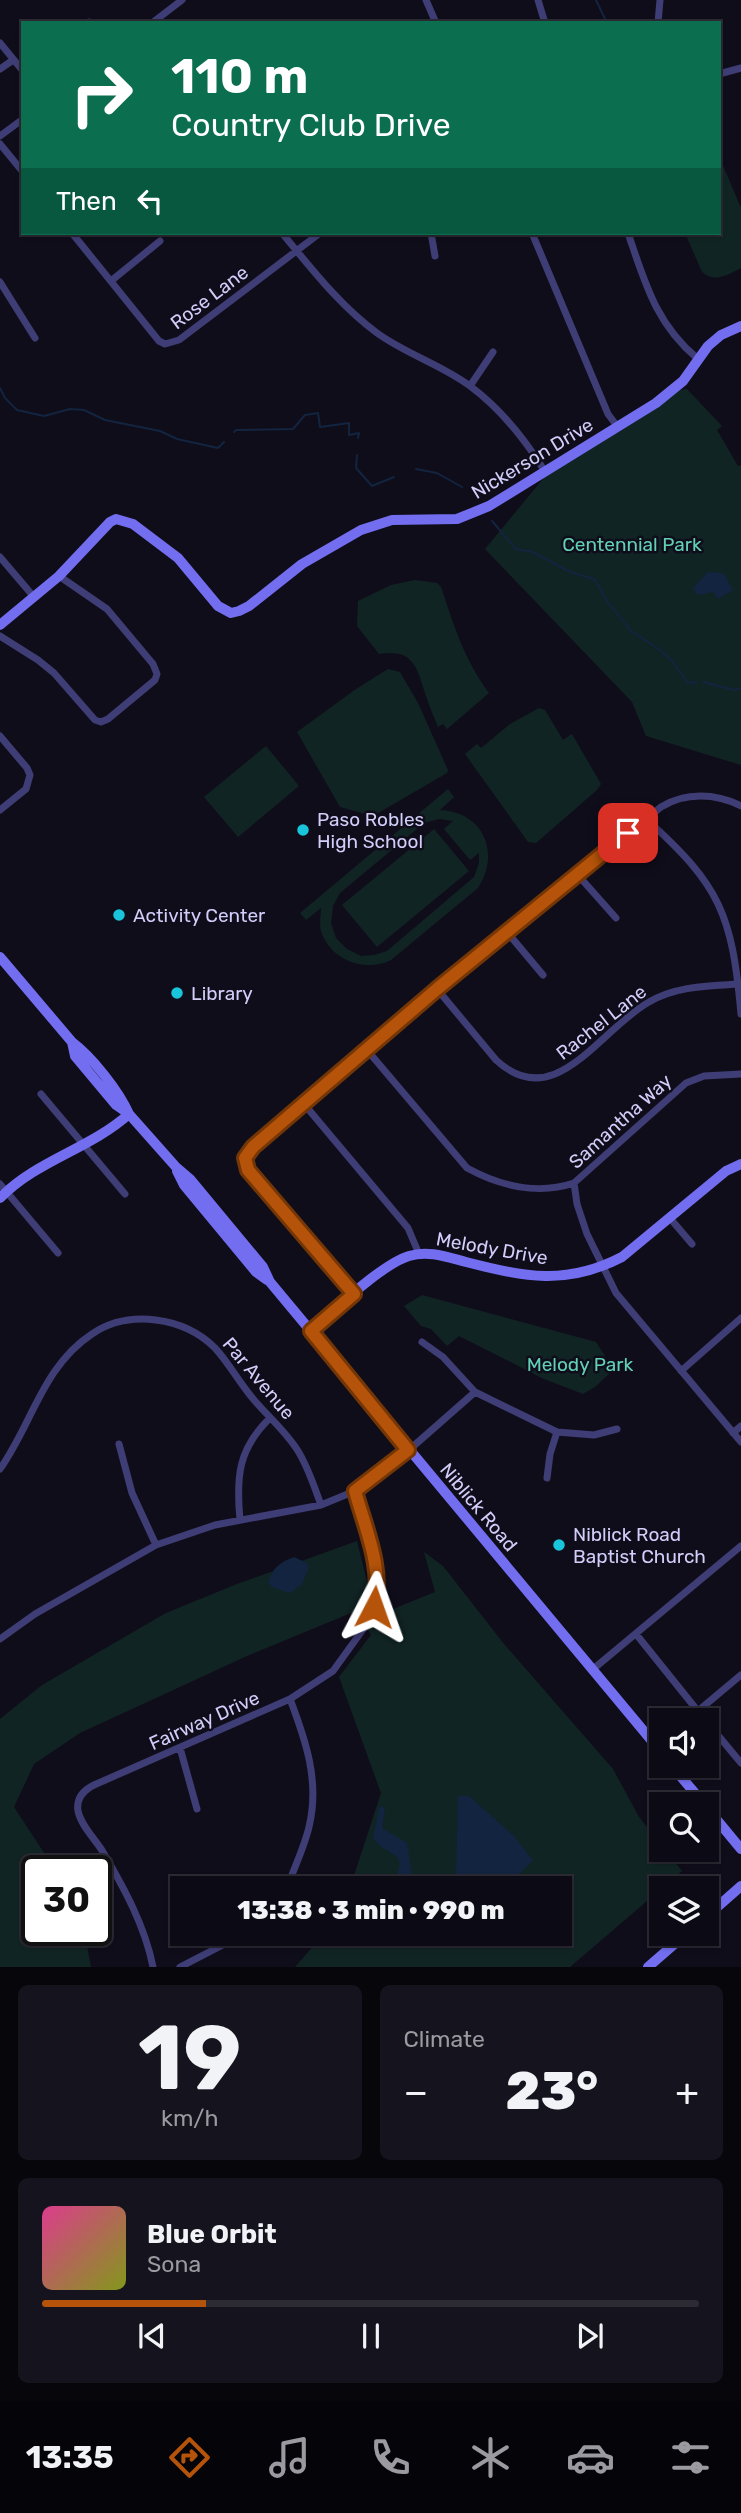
<!DOCTYPE html>
<html lang="en">
<head>
<meta charset="utf-8">
<style>
  :root { --surface:#0c0a14; --page:#15131d; --text:#f1f3f6; --muted:#9a9aa0; --line:#2c2b34; --accent:#b45309 }
  body { margin:0; font-family:Rubik,sans-serif; background:var(--page); color:var(--text); height:100vh; display:flex; flex-direction:column; font-size:26px; white-space:nowrap }
  * { box-sizing:border-box; margin:0 }
  p { font-size:23px; color:var(--muted) }
  .icon { flex:none; width:38px; height:38px; fill:none; stroke:currentColor; stroke-width:2; stroke-linecap:round; stroke-linejoin:round }
  .map { position:relative; height:1967px; overflow:hidden }
  .sheet { display:flex; flex-direction:column; gap:18px; padding:18px; background:#07060b; flex:1 }
  .sheet>* { flex:none }
  .hud { position:absolute; left:21px; top:21px; width:700px; height:214px; border-radius:0px; box-shadow:0 2px 5px #0004,0 0 0 2px var(--line); background:#0b6e4f; color:#fff; overflow:hidden }
  .buttons { position:absolute; left:649px; top:1708px; display:grid; gap:14px }
  .buttons a { display:grid; place-items:center; width:70px; height:70px; border-radius:0px; background:var(--surface); box-shadow:0 2px 5px #0004,0 0 0 2px var(--line); font-size:35px }
  .speed { position:absolute; left:21px; top:1855px; display:flex; gap:14px; font-size:35px; font-weight:700; text-align:center }
  .speed>* { display:grid; place-content:center; width:91px; height:91px; border-radius:50%; background:var(--surface); box-shadow:0 2px 5px #0004,0 0 0 2px var(--line); line-height:1 }
  .speed .limit { border:4px solid #111; border-radius:10px; background:#fff; color:#111 }
  .pin { position:absolute; display:grid; place-items:center; width:60px; height:60px; color:#fff; margin:-30px; border-radius:14px; box-shadow:0 4px 10px #0006 }
  .me { position:absolute; width:77px; margin:-38px; rotate:4deg; stroke-linejoin:round; filter:drop-shadow(0 0 5px #0008) }
  .turn { display:flex; align-items:center; gap:24px; height:147px; padding:0 35px; font-size:32px }
  .turn .icon { width:91px; height:91px; stroke-width:2.5 }
  .turn b { display:block; font-size:49px; line-height:60px }
  .then { display:flex; align-items:center; height:66px; padding:0 35px; background:#0003; gap:14px; font-size:26px }
  .big { font-size:52px; font-weight:800; line-height:1.1 }
  .sheet .card { flex:1; display:flex; flex-direction:column; justify-content:center; gap:10px; min-width:0; padding:0 24px; border-radius:10px; background:var(--page) }
  .sheet .dial { align-items:center; gap:0 }
  .dial b { font-size:91px; line-height:1 }
  .song { display:flex; align-items:center; gap:21px }
  .cover { width:84px; height:84px; border-radius:10px; background:linear-gradient(135deg,hsl(330 70% 55%),hsl(70 70% 35%)) }
  .played { height:7px; border-radius:4px; background:linear-gradient(90deg,var(--accent) 25%,var(--line) 25%) }
  .keys { display:flex; justify-content:space-around; direction:ltr }
  .heat { display:flex; justify-content:space-between; align-items:center; font-size:38px; direction:ltr }
  .sheet .tiles { flex:1; display:grid; gap:18px; grid-template-columns:1fr 1fr }
  .card:last-child { grid-column:span 2 }
  .trip { position:absolute; left:170px; top:1876px; width:402px; height:70px; border-radius:0px; background:var(--surface); box-shadow:0 2px 5px #0004,0 0 0 2px var(--line); font-weight:800; line-height:70px; text-align:center }
  .menu { display:flex; height:112px; justify-content:space-around; align-items:center; background:#050408; color:var(--muted) }
  .menu .icon { width:49px; height:49px }
  .menu .active { color:var(--accent) }
  .menu b { font-size:32px; color:var(--text) }
  .map>svg:first-child { display:block }
  .green { fill:#112424; fill-rule:evenodd }
  .water { fill:#12243f }
  .lines { fill:none; stroke-linecap:round; stroke-linejoin:round }
  .stream { stroke:#12243f; stroke-width:2 }
  .street { stroke:#3f3d75; stroke-width:7 }
  .secondary { stroke:#726eef; stroke-width:10 }
  .route-casing { stroke:#753606; stroke-width:18 }
  .route { stroke:#b45309; stroke-width:12 }
  .poi-dot { fill:#18c5da; stroke:#100d1b; stroke-width:2.5 }
  .labels { text-anchor:middle; stroke-width:5; stroke-linejoin:round; paint-order:stroke }
  .street-label { font-size:19px; fill:#d2cdf9; stroke:#100d1b }
  .park-label { font-size:19px; fill:#62d0b5; stroke:#100d1b }
  .poi-label { font-size:19px; fill:#d2cdf9; stroke:#100d1b; text-anchor:start }
</style>
</head>
<body>
<div class="map">
<svg width="741" height="1967" viewBox="0 0 741 1967">
  <rect width="100%" height="100%" fill="#100d1b"/>
  <path class="green" d="M719,156L741,208V268C728,275 714,283 702,272L685,233H719Z
    M687,389L722,426L717,430L738,466L741,465V765L646,736L632,702L485,549L557,462L672,391Z
    M415,580L437,583L441,587C454,626 464,659 489,693L447,729L443,724L438,727C434,717 429,706 426,696C417,668 414,648 379,654L357,626L358,601L391,585Z
    M388,669L400,672L418,703L448,770L447,773L373,816L340,807L297,732L356,689Z
    M539,708L545,710L563,740L572,734L601,784L597,790L536,843L528,842L465,754L477,744L481,748L510,724Z
    M266,746L299,786L238,837L204,797Z
    M448,789L454,797L440,810C483,812 501,852 478,888L391,960C365,973 330,960 321,931C319,924 321,915 321,908L306,920L300,913ZM439,819L453,821L444,829L470,860L479,853V863L474,877L387,951L374,955L361,956L347,949L336,938L331,923L333,906L340,893L424,823Z
    M434,829L469,871L377,947L342,905Z
    M422,1295L596,1342L605,1356L609,1374L595,1387L583,1394L544,1379L459,1336L447,1346L431,1329L421,1326L404,1306Z
    M357,1541L369,1590L393,1609L435,1592L424,1552L443,1566L504,1644L613,1769L639,1817L661,1845L662,1850H665L682,1871L570,1967H295L324,1934H560V1888H350L381,1793L339,1677L371,1635L356,1611L247,1656L80,1733L34,1764L14,1807L56,1871H37V1930H84L91,1967H0V1719L42,1685L166,1613L237,1584Z"/>
  <path class="water" d="M708,572L723,573L733,590L718,599L713,592L697,595L693,588Z
    M294,1557L307,1563L309,1567L302,1584L290,1593L272,1587L268,1582C274,1567 280,1562 294,1557Z
    M458,1796H469L514,1836L533,1860C499,1897 490,1888 443,1888L456,1875Z
    M382,1806L385,1809L382,1828L407,1843L413,1881L409,1887H404L398,1873L400,1864L397,1857L379,1845L373,1838L379,1808Z"/>
  <g class="lines">
    <path class="stream" d="M596,0L607,23
      M0,388L5,398L17,410L44,416L70,409L84,410L105,420L160,431L177,439L218,448L224,442
      M234,432L236,430L293,429L305,415L318,413L320,427L349,423V435L359,433L358,438
      M357,455L356,468L372,486L394,477
      M416,469L437,473L462,487
      M492,521L516,549L533,552L570,572L594,579L608,602L630,630L660,650L672,661L688,683L696,682
      M703,682L734,690L741,688"/>
    <path class="street" d="M426,0L436,23
      M538,0L545,23
      M89,22V23
      M152,23L182,0
      M658,23L660,0
      M0,43L23,71
      M0,69L13,60
      M719,74L741,68
      M0,136L23,119
      M0,144L23,172
      M72,233L159,341L165,344L179,340L320,233
      M282,233C311,268 340,306 377,333C406,354 442,365 470,386C501,409 524,438 544,470
      M431,233L435,256
      M532,233L608,414L617,426
      M628,233C645,283 656,324 698,359
      M111,281L160,241
      M0,282L35,338
      M470,386L493,352
      M0,557L34,597
      M0,636L38,660L54,673L95,720L101,722L108,719L155,680L157,674L153,664L107,609L59,576
      M0,736L27,768L30,775L26,789L0,810
      M646,819C721,886 732,915 741,1014
      M577,874L616,918
      M507,932L543,975
      M437,989L496,1060C555,1115 600,1029 649,1002C676,986 708,986 738,984
      M367,1050L467,1168C500,1186 538,1195 574,1183L686,1083L704,1076L741,1074
      M41,1094L125,1194
      M304,1104L408,1228L419,1254
      M574,1183L577,1204L587,1234L616,1293L741,1442
      M0,1184L58,1253
      M669,1217L692,1244
      M354,1294L249,1170L246,1164L248,1152L437,989L661,807C685,792 716,793 741,806
      M422,1342L443,1357L475,1392L557,1432L594,1435L617,1429
      M681,1371L741,1318
      M733,1433L741,1426
      M119,1444L132,1493L156,1545
      M0,1469C32,1424 43,1366 92,1334C129,1309 184,1317 215,1348C228,1362 237,1379 250,1395C265,1414 285,1430 298,1451C308,1467 314,1486 321,1505
      M547,1478L550,1454L557,1432
      M240,1520C236,1477 238,1449 270,1418
      M636,1634L705,1720
      M0,1639L35,1614L156,1545L215,1525L321,1505L355,1491L409,1450L475,1392
      M592,1670L741,1546
      M698,1711L741,1675
      M707,1722L741,1763
      M180,1748L197,1809
      M287,1888C294,1868 304,1848 309,1827C320,1782 306,1741 290,1699
      M153,1967C145,1926 124,1888 103,1852C96,1840 81,1826 78,1811C76,1798 84,1790 94,1785L290,1699L333,1671L364,1628L377,1594L376,1569L355,1491
      M180,1967L244,1934"/>
    <path class="secondary" d="M0,625L59,576L110,522L116,519L133,524L178,558L218,606L231,613L239,611L249,606L302,564L361,530L392,520L457,519L489,506L656,403L683,381L708,346L721,335L741,326
      M0,957L72,1042C92,1057 119,1091 129,1114
      M72,1042L75,1056L116,1105L129,1114L176,1167L190,1179L263,1267L270,1282L662,1753
      M177,1171L184,1185L256,1272L267,1280
      M0,1198C37,1160 90,1149 129,1114
      M311,1330C333,1311 382,1264 409,1256C428,1250 447,1257 466,1262C525,1277 566,1286 622,1257L726,1171L741,1164
      M672,1766L704,1804
      M707,1808L741,1849
      M707,1916L741,1886
      M648,1967L686,1934"/>
  </g>
  <g class="lines">
    <g class="route-casing">
      <path id="route" d="M374,1607C384,1569 365,1528 355,1491L408,1450L311,1331L354,1294L248,1170L245,1158L253,1147L437,989L628,833"/>
    </g>
    <use href="#route" class="route"/>
  </g>
  <g class="poi-dot">
    <circle cx="303" cy="830" r="7"/>
    <circle cx="119" cy="915" r="7"/>
    <circle cx="177" cy="993" r="7"/>
    <circle cx="559" cy="1545" r="7"/>
  </g>
  <g class="labels">
    <g class="street-label">
      <text transform="translate(209 297) rotate(-37)" y="7">Rose Lane</text>
      <text transform="translate(532 458) rotate(-31)" y="7">Nickerson Drive</text>
      <text transform="translate(601 1022) rotate(-38)" y="7">Rachel Lane</text>
      <text transform="translate(620 1121) rotate(-42)" y="7">Samantha Way</text>
      <text transform="translate(492 1248) rotate(10)" y="7">Melody Drive</text>
      <text transform="translate(259 1378) rotate(50)" y="7">Par Avenue</text>
      <text transform="translate(479 1507) rotate(50)" y="7">Niblick Road</text>
      <text transform="translate(204 1720) rotate(-24)" y="7">Fairway Drive</text>
    </g>
    <g class="park-label">
      <text x="632" y="551">Centennial Park</text>
      <text x="580" y="1371">Melody Park</text>
    </g>
    <g class="poi-label">
      <text x="317" y="826">Paso Robles<tspan x="317" dy="22">High School</tspan></text>
      <text x="133" y="922">Activity Center</text>
      <text x="191" y="1000">Library</text>
      <text x="573" y="1541">Niblick Road<tspan x="573" dy="22">Baptist Church</tspan></text>
    </g>
  </g>
</svg>
<div class="buttons">
<a><svg class="icon" aria-label="sound" viewBox="0 0 24 24"><path d="M4 9h4l5-4v14l-5-4H4zM17 9q2 3 0 6"/></svg></a>
<a><svg class="icon" aria-label="search" viewBox="0 0 24 24"><circle cx="10" cy="10" r="6"/><path d="M15 15l6 6"/></svg></a>
<a><svg class="icon" aria-label="layers" viewBox="0 0 24 24"><path d="M12 4l9 5-9 5-9-5zM3 14l9 5 9-5"/></svg></a>
</div>
<div class="speed"><div class="limit">30</div></div>
<div class="pin" style="left:628px;top:833px;background:#d93025"><svg class="icon" aria-label="arrive" viewBox="0 0 24 24"><path d="M6 21V4h12l-3 4 3 4H6"/></svg></div>
<svg class="me" style="left:374px;top:1607px" viewBox="-20 -20 40 40"><path d="M0-17L14 15 0 8-14 15z" fill="#b45309" stroke="#fff" stroke-width="4"/></svg>
<div class="trip">13:38 · 3 min · 990 m</div>
<div class="hud">
<div class="turn"><svg class="icon" aria-label="right" viewBox="0 0 24 24"><path d="M7 20v-9h11M14 6l5 5-5 5"/></svg><div><b>110 m</b>Country Club Drive</div></div>
<div class="then">Then<svg class="icon" aria-label="left" viewBox="0 0 24 24"><path d="M17 20v-9H6M10 6l-5 5 5 5"/></svg></div>
</div>
</div>
<section class="sheet">
<div class="tiles">
<div class="card dial"><b>19</b><p>km/h</p></div>
<div class="card"><p>Climate</p>
<div class="heat"><a>−</a><b class="big">23°</b><a>+</a></div>
</div>
<div class="card">
<div class="song"><i class="cover"></i><div><b>Blue Orbit</b><p>Sona</p></div></div>
<div class="played"></div>
<div class="keys"><svg class="icon" aria-label="previous" viewBox="0 0 24 24"><path d="M18 5L8 12l10 7zM5 5v14"/></svg><svg class="icon" aria-label="pause" viewBox="0 0 24 24"><path d="M8 5v14M16 5v14"/></svg><svg class="icon" aria-label="next" viewBox="0 0 24 24"><path d="M6 5l10 7-10 7zM19 5v14"/></svg></div>
</div>
</div>
</section>
<nav class="menu">
<b>13:35</b>
<svg class="icon active" aria-label="directions" viewBox="0 0 24 24"><path d="M12 3l9 9-9 9-9-9zM9 14v-3h6M13 9l2 2-2 2"/></svg>
<svg class="icon" aria-label="music" viewBox="0 0 24 24"><path d="M9 18V5l10-2v13"/><circle cx="6" cy="18" r="3"/><circle cx="16" cy="16" r="3"/></svg>
<svg class="icon" aria-label="phone" viewBox="0 0 24 24"><path d="M5 4h4l2 5-3 2q2 4 5 5l2-3 5 2v4C11 20 4 13 5 4z"/></svg>
<svg class="icon" aria-label="climate" viewBox="0 0 24 24"><path d="M12 3v18M4 7l16 10M4 17L20 7"/></svg>
<svg class="icon" aria-label="car" viewBox="0 0 24 24"><path d="M5 17H2v-5l4-1 3-4h7l3 4 3 1v5h-3M9 17h6M6 11h13"/><circle cx="7" cy="17" r="2"/><circle cx="17" cy="17" r="2"/></svg>
<svg class="icon" aria-label="filters" viewBox="0 0 24 24"><path d="M4 7h16M4 17h16"/><circle cx="9" cy="7" r="2"/><circle cx="15" cy="17" r="2"/></svg>
</nav>
</body>
</html>
